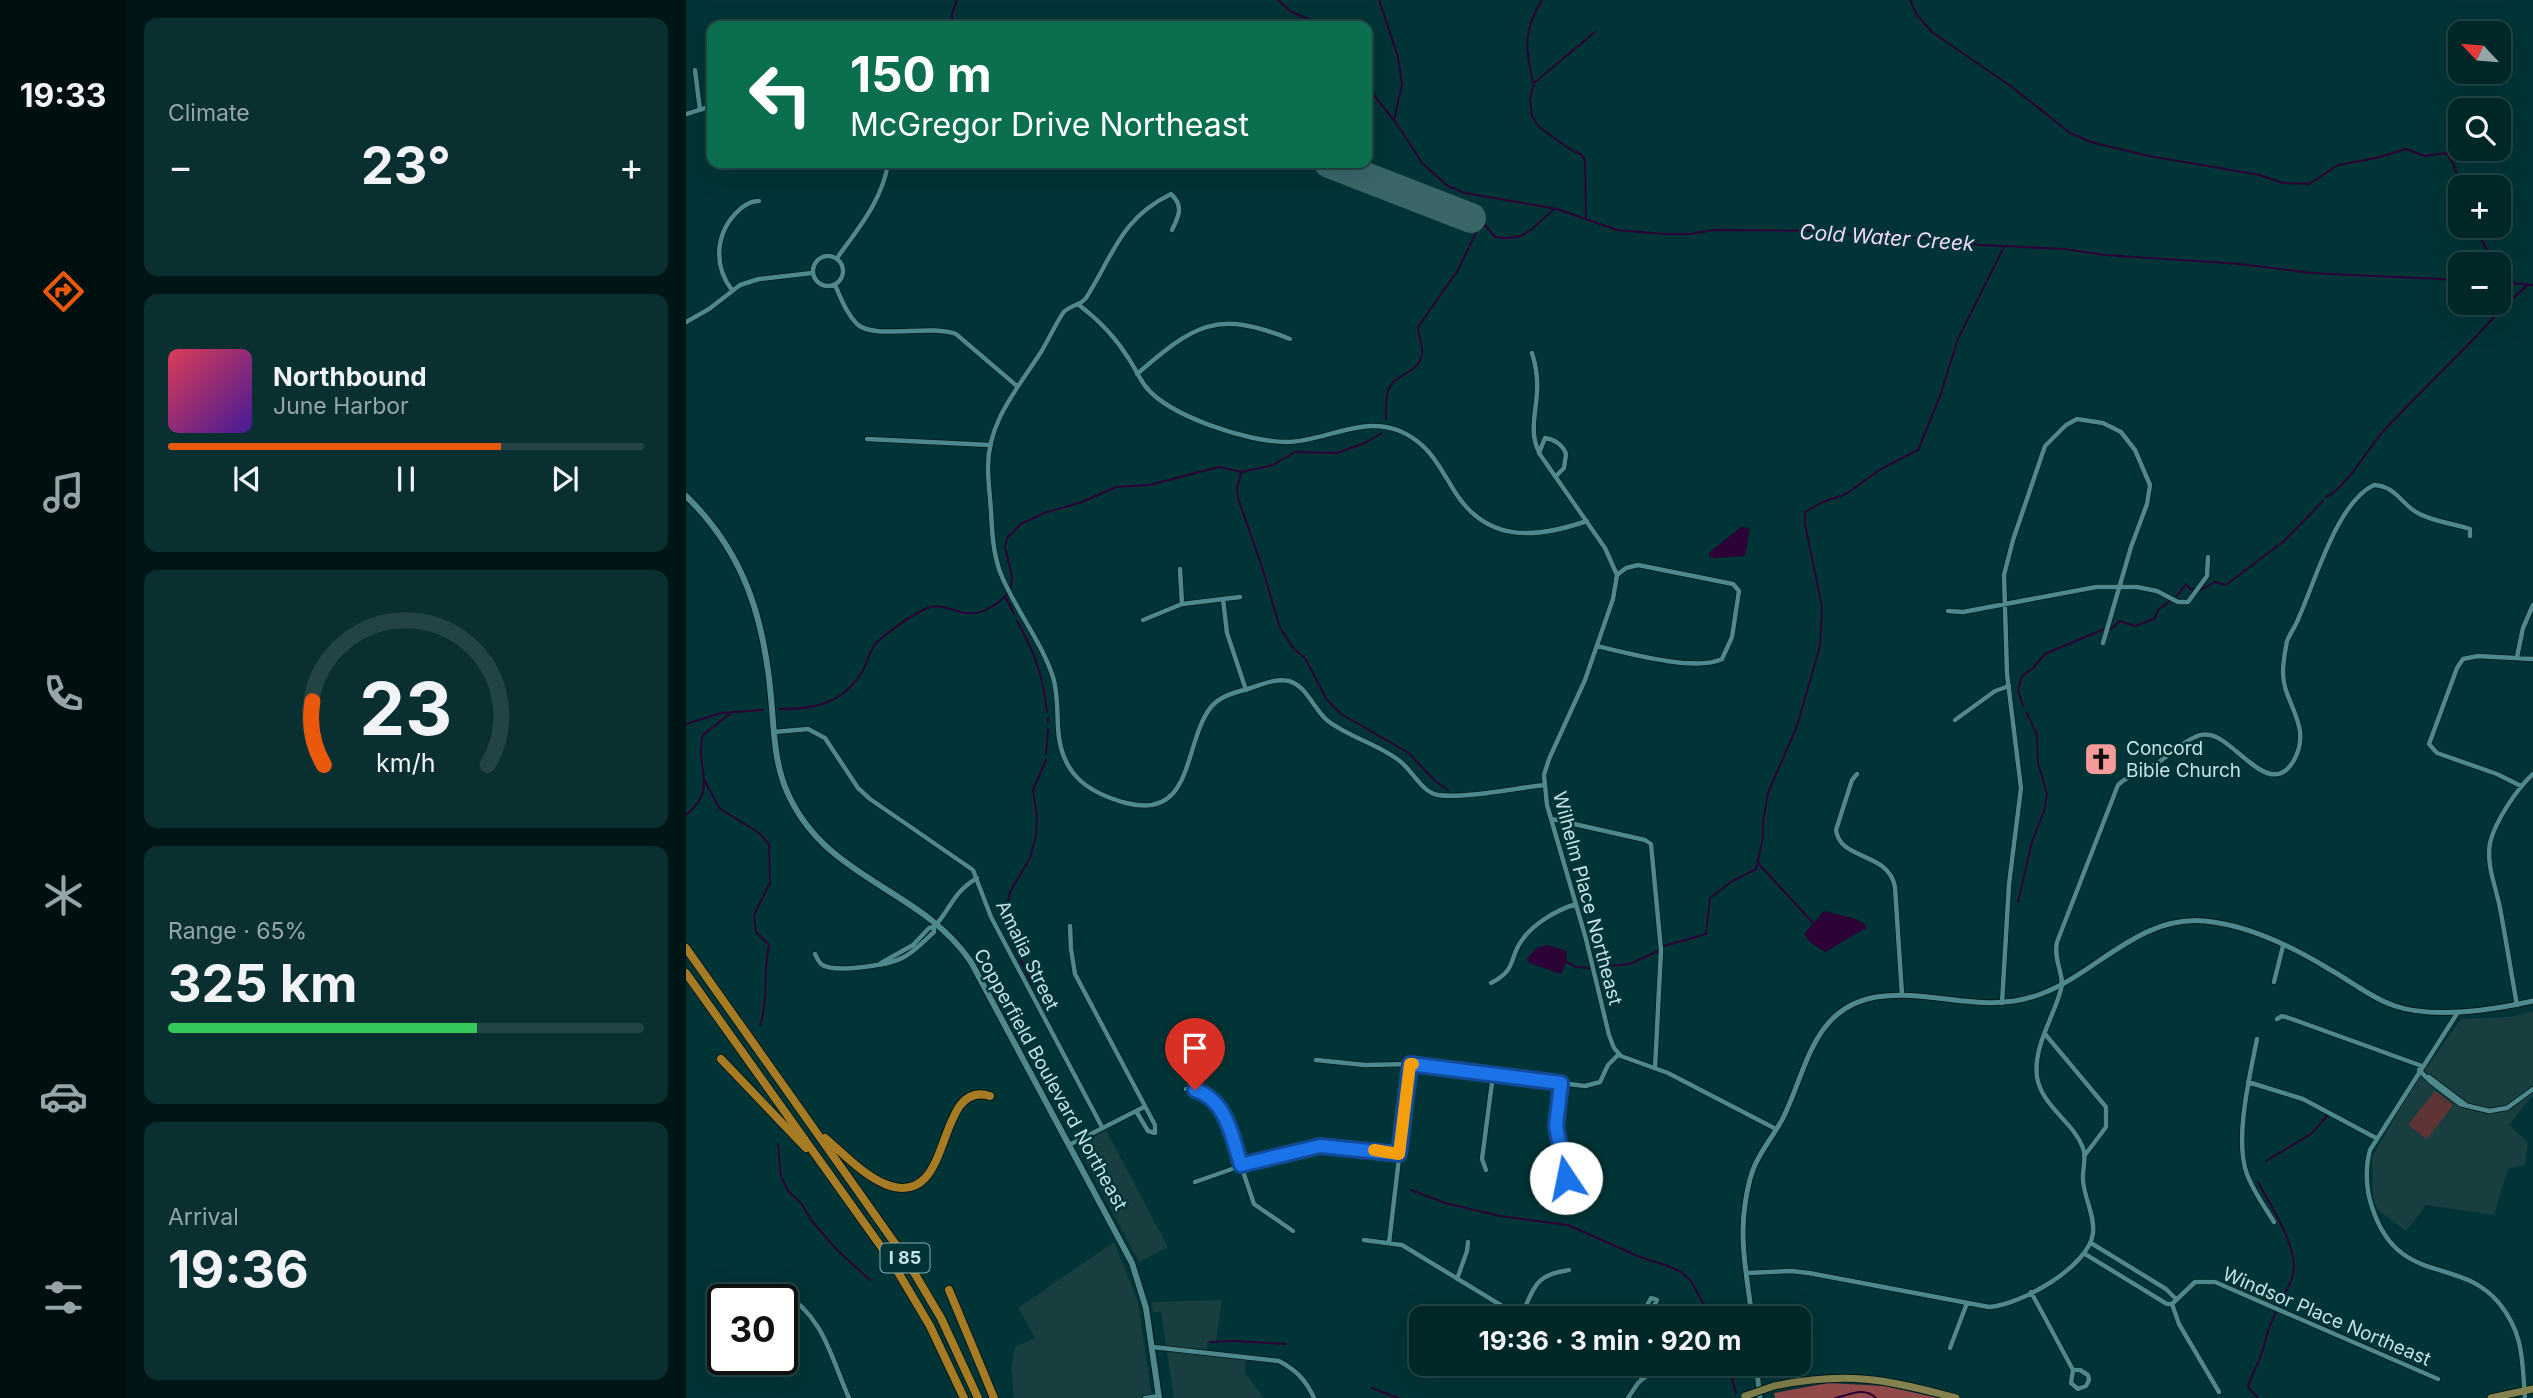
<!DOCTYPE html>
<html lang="en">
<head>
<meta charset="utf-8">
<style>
  :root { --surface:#002728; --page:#0a2f30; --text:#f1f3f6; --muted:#95a5a8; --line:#224445; --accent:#ea580c }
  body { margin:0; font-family:Inter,sans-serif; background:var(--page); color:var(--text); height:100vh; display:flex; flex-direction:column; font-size:26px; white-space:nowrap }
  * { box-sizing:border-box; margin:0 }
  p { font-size:23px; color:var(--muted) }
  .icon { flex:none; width:38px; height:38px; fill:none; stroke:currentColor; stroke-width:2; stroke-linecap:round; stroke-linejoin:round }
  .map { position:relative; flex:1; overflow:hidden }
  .side { display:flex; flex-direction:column; gap:18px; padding:18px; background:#001516; width:560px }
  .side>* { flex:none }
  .banner { position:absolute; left:21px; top:21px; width:665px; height:147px; border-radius:14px; box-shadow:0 7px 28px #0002,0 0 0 2px var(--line); background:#0b6e4f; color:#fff; overflow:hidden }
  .needle { width:46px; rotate:296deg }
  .tools { position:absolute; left:1762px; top:21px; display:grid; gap:14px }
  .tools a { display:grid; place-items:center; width:63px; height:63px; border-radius:14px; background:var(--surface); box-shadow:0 7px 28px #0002,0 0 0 2px var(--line); font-size:35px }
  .speed { position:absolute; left:21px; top:1284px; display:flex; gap:14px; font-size:35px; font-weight:700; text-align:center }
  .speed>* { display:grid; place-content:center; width:91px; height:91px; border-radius:50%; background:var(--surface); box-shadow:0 7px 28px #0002,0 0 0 2px var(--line); line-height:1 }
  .speed .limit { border:4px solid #111; border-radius:10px; background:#fff; color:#111 }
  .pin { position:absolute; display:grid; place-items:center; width:60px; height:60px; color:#fff; margin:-72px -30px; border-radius:50% 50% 50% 0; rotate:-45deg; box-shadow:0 0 7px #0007 }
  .pin .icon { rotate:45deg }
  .me { position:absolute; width:77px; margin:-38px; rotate:349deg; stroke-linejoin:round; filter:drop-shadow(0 0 5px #0008) }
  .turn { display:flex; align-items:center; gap:24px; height:147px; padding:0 28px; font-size:32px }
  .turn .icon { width:91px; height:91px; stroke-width:2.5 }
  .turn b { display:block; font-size:49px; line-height:60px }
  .big { font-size:52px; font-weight:700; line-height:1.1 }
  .side .tile { flex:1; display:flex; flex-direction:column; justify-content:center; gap:10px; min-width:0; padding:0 24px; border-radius:14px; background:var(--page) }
  .side .dial { align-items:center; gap:0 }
  .dial svg { height:182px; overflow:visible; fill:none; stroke:var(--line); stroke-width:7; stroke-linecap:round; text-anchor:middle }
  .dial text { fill:var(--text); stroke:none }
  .song { display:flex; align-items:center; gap:21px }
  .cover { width:84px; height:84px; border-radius:10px; background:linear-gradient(135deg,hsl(350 70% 55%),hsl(260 70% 35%)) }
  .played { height:7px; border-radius:4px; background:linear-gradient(90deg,var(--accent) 70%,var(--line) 70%) }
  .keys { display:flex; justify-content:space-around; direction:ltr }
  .heat { display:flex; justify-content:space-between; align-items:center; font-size:38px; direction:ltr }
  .charge { height:10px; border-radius:5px; background:linear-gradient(90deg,#34c759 65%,var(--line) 0) }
  .trip { position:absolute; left:723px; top:1306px; width:402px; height:70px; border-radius:14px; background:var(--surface); box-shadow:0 7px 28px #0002,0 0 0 2px var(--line); font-weight:700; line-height:70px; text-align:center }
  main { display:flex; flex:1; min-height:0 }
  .menu { display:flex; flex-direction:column; width:126px; justify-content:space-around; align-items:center; background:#001010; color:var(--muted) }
  .menu .icon { width:49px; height:49px }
  .menu .selected { color:var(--accent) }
  .menu b { font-size:32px; color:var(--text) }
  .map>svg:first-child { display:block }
  .built { fill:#183e40 }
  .green { fill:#5e3434 }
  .forest { fill:#92494a }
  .water { fill:#2d0236 }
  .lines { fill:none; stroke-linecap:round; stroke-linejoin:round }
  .stream { stroke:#2d0236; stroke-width:2 }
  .runway { stroke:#3a6668; stroke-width:30 }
  .minor-casing { stroke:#001a1b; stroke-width:6 }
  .tertiary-casing { stroke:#001a1b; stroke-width:7 }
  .secondary-casing { stroke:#001a1b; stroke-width:8 }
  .primary-casing { stroke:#001a1b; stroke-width:9 }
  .motorway-casing { stroke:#001a1b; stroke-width:10 }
  .minor { stroke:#4e8a8d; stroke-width:4.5 }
  .tertiary { stroke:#4e8a8d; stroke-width:5 }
  .secondary { stroke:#4e8a8d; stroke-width:6 }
  .primary { stroke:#83814d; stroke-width:7 }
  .motorway { stroke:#a77b23; stroke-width:8 }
  .primary-bridge-casing { stroke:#001a1b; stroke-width:9; stroke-linecap:butt }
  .primary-bridge { stroke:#83814d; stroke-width:7 }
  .route-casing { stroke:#114b97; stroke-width:18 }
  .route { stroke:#1a73e8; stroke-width:12 }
  .slow { stroke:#f59e0b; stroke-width:12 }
  .labels { text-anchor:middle; stroke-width:5; stroke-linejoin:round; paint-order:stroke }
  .shield { fill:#003436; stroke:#8aaeb0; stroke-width:2 }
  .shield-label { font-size:18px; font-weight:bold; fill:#c5e2e4 }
  .poi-label { font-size:19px; fill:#c5e2e4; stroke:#003436; text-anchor:start }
  .street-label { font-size:19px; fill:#c5e2e4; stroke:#003436 }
  .water-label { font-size:21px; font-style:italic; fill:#f1d7f7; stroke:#003436 }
</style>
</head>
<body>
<main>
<nav class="menu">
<b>19:33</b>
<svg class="icon selected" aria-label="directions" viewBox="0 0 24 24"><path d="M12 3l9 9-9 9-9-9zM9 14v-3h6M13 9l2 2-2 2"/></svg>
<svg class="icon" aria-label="music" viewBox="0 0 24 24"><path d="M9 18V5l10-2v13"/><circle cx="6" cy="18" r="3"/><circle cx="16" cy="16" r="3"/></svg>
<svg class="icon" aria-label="phone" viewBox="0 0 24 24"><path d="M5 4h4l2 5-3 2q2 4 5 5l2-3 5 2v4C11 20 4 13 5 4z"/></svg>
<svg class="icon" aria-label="climate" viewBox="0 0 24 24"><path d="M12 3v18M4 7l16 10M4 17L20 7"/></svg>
<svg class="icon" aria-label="car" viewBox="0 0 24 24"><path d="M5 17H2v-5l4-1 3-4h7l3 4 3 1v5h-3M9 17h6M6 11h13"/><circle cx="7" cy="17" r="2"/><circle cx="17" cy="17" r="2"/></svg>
<svg class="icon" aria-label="filters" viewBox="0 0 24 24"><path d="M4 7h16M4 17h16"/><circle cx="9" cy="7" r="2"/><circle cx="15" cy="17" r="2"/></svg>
</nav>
<section class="side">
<div class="tile"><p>Climate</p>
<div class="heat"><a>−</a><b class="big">23°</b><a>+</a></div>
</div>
<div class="tile">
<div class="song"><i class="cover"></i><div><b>Northbound</b><p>June Harbor</p></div></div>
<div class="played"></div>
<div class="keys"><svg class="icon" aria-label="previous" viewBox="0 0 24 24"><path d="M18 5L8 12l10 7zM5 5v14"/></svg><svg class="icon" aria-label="pause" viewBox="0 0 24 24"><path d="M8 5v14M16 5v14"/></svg><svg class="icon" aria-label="next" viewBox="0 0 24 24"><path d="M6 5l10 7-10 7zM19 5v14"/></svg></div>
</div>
<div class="tile dial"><svg viewBox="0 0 100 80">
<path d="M14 69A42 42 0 1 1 86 69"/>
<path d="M14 69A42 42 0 0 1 9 41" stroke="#ea580c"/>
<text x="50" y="56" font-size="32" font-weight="700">23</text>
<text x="50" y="72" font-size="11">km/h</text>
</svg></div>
<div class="tile"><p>Range · 65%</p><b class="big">325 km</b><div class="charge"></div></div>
<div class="tile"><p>Arrival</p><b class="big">19:36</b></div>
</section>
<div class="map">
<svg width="1847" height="1398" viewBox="0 0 1847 1398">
  <rect width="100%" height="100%" fill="#003436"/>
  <path class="built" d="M1847,1011V1095L1823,1125L1842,1142L1839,1165L1822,1169L1808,1215L1740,1205L1720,1231L1692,1210L1687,1198L1686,1157L1726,1088L1775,1019L1824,1017Z
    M420,1130L482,1247L453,1262L393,1149L394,1145Z
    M428,1242L452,1302L466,1398H328L325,1367L329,1347L349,1338L332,1308Z
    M536,1300L530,1341L521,1342L520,1355L560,1359L559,1373L578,1398H488L475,1312H467L466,1302Z"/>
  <path class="green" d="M1749,1091L1767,1105L1741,1139L1722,1125Z"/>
  <path class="forest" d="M1142,1383L1199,1386L1252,1398H1089L1088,1393Z"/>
  <path class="water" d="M1055,527L1064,528L1059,556L1029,558L1023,556V553Z
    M1138,911L1170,919L1180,925V928L1139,952L1124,942L1118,934Z
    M861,945L881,951L880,962L875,974L843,963L841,959L850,948Z"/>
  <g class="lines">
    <path class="stream" d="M592,0L604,11L638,26
      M693,0L712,57L716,85L708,120
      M1224,0L1231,15L1246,32L1326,87L1384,133L1405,142L1463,156L1574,175L1597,183L1623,184L1652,165L1690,158L1720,149L1739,156L1760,153L1767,163L1775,187
      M268,26L266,14L271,0
      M847,82C839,48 837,31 856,0
      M681,86L713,127L736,163L762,186L779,193L871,209L931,230L978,234H1004L1027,230L1141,231L1186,238H1239L1293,245L1378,249L1419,255L1554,264L1625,273L1774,280
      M900,219L899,161L896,155L882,148L853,127L846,116L844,99L848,83L909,32
      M1788,226L1803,254L1812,264
      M1813,266L1826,277L1827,283
      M1813,282L1847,285
      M700,419C700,410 699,399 702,391C708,373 732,374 736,355C738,346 732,337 732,327L772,270L793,226L799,225L809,237C840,242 846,228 867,210
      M555,473L551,488L552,498L576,567L594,628L608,649L619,658L641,700L655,714L723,753L748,780L762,790
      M1640,497C1661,488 1685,442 1703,425C1726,401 1750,377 1774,353C1797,330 1817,305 1842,285
      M325,587L326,577L319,547L321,538L335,524L358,513L396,502L430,487L463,485L533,467L556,472L565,470L587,465L609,452L651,453L679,443L696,433
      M1515,590L1529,582L1540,585L1598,541L1637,501
      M1490,597L1500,584L1504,589H1509
      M320,598L328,614
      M331,621C349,653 357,676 361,712
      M1425,629L1434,621L1449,626L1468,619L1473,609L1484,601
      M1337,706L1332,690L1336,676L1347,668L1359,654L1418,629
      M94,709C129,709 156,704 176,672C181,664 183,654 187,647C195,636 226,615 239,609C262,598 276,625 305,607C311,603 317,600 321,594
      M362,718V722
      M0,724L35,713L77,710
      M360,754L362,729
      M18,779L33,808L73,833L83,844L84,883L68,915L70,932L83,945C77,971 83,999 74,1025
      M0,815C34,787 8,769 17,735L46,712
      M1072,863L1127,923
      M1332,902L1346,842L1359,808L1361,794L1352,763L1351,735L1341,713
      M978,946L1020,934L1024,898L1045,882L1070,869L1077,838V822L1082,793L1111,726L1134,646L1136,607L1119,524V512L1137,502L1160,494L1195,469L1232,450L1254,396L1272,339L1318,247
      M879,961L890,967L904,968
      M911,967L944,964L972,951
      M346,984L324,938L319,916L324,892L344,858L350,836L351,817L347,790L360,760
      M92,1144L95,1177L102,1191L115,1203L125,1220L151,1250L184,1280
      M1580,1161L1625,1134L1642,1115
      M1572,1182C1584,1204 1606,1238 1608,1264C1609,1278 1599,1293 1593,1306
      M725,1190L759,1203L814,1216L882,1225L954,1257L982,1266L995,1272L1005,1281L1025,1318
      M524,1342L547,1341L600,1344
      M1042,1363L1050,1393
      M686,1388L712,1398
      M1149,1398C1163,1395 1178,1386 1190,1398
      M1572,1398L1562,1387C1564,1376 1572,1366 1575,1355C1580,1340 1582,1326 1590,1312"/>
    <path class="runway" d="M643,163L785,218"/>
    <g class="minor-casing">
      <path id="minor" d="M9,70L14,110
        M0,114L26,106
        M486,230C493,216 498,206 485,194C434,219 428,254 400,298C394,306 383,305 377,313C369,325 363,339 355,352C332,388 302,421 302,467C302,481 304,496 305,511C306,532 307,552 314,572C328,608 355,640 367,677C372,693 371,710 372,727C374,772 399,792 440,803C509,821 497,742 525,707C535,695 551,692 565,688C576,684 591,678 603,681C621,686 628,710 642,721C664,738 693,744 715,762C727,772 736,792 752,795C777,799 830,788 858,785
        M127 271a15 15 0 1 1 30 0a15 15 0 1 1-30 0Z
        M151,258C172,229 197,199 202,163
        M149,285C155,298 160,313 171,324C188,340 244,324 270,334L331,386
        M46,290C28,267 29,236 49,214C56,206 63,201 73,201
        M393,305C413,320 430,338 443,359C449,368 453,378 460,387C483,416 562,442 600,442C639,442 674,415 714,431C744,444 753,467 769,492C802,544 851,538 901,521
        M0,322L23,309L54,285L73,279L126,273
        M846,353C850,366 852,378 851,392C850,413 843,433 853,452
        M451,374C508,325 530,309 604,339
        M181,439L304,445
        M870,476L878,468L880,454C877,445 868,439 859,438L853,453L919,548L931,575L927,599L899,680L863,759L858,775L861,805L900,939L923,1035L928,1048L935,1056L982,1073L1090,1129
        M494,569L496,604
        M537,599L541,633L560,690
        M1262,611L1277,612L1410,587H1451L1471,591L1492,602H1502L1521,576L1522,557
        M457,620L496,604L554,597
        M911,646C940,653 1010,672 1036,659L1046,637L1053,591L1047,584L952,565L940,568L931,575
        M1831,657L1837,628L1847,605
        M1269,720L1309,691L1323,686
        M88,732L122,729L139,738L172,788L184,799L287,870L305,917L416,1127
        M1171,774L1166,780L1150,830C1154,861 1202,851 1209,887L1216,995
        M1835,786L1811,774L1751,753L1743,744L1771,668L1777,659L1792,656L1847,659
        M866,819L959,840L965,844L975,950L969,1068
        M384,926L385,949L389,974L469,1125V1133L462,1131L450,1111
        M129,954C131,958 132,961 135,964C147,974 204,965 218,957C229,951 238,941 248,932V927
        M195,963L227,945L243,928L248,927C266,908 265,894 291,878
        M1588,982L1597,946
        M805,983C832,969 822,959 836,940C848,923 871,910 890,904
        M1316,1003L1323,884L1335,788L1321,674L1318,575L1327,540L1359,446L1380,425L1391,419L1417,423L1435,432L1449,450L1464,485L1461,504L1445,547L1417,643
        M1831,1005C1825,972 1820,940 1814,908C1810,887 1800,865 1804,843C1809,821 1831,789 1847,774
        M1772,1012L1684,1150C1679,1168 1680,1190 1686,1207C1712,1288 1774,1255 1813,1303C1838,1334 1836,1360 1839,1398
        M1591,1019L1596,1016L1603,1018L1736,1066
        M1359,1034L1420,1107V1127L1399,1155
        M1571,1039C1564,1075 1548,1140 1561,1174C1567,1191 1579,1207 1588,1222
        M630,1060L679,1065L724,1064L899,1086L914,1082L922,1065L933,1054
        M1733,1070L1745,1082L1774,1104L1803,1111L1821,1108L1847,1089
        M1743,1077L1780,1105
        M1562,1082L1617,1099L1690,1138
        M875,1083L870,1126L880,1177
        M500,1089C518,1089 531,1100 538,1115L568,1204L607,1231
        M383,1145L458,1107
        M800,1170L796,1159L807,1075
        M509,1182L563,1163L634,1146L713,1154
        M678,1240L716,1245L836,1318
        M703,1243L724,1064
        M1405,1243L1480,1289L1490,1299
        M1399,1254L1481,1304H1486
        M1061,1273L1105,1271L1123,1273L1303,1307C1334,1305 1403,1267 1407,1233C1409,1215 1398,1198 1397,1180C1396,1169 1401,1159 1397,1148C1387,1121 1356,1107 1351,1077C1347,1046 1368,1017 1375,989C1379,975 1367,961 1371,942L1432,785C1443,774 1457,772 1470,764C1483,756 1494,743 1509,737C1514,734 1519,734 1524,735C1549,739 1585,802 1608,760C1627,726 1597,703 1597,673C1597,663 1599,651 1601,641C1604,633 1610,626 1613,617C1629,582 1651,502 1688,485C1709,486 1715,503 1730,512C1746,522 1767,523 1784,529V536
        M771,1279L781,1251L782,1242
        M1345,1292L1387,1370L1385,1383L1392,1389L1400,1386L1403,1380L1402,1375L1394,1370H1387
        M97,1293C138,1316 145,1358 163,1398
        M1486,1304L1509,1282H1529L1752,1379
        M1486,1304L1493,1324L1533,1392
        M966,1312L977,1318
        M834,1318C849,1288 847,1275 883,1270
        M954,1318L965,1298L971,1300L962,1318
        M467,1347L593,1361C610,1370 620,1380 628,1398
        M1264,1348L1281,1303
        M935,1363L956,1378
        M459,1398L473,1396
        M942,1398L952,1383L976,1363"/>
    </g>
    <g class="tertiary-casing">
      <path id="tertiary" d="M1066,1318C1062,1282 1053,1242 1059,1205C1061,1190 1064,1173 1072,1159C1079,1145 1090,1132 1097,1118C1121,1070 1126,1008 1190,997C1246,988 1298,1016 1355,994C1411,973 1453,915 1519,921C1561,925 1607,947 1643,969C1665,981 1685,998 1709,1006C1748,1019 1808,1010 1847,1001
        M1070,1363L1074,1398"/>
    </g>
    <g class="secondary-casing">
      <path id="secondary" d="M0,496C58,552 78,618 85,697C88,730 88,765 103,796C143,881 235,888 285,962L446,1263L460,1308L473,1398"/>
    </g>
    <g class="primary-casing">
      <path id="primary" d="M1088,1386C1161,1371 1199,1379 1270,1398
        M1805,1398L1847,1389"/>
    </g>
    <g class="motorway-casing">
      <path id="motorway" d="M0,948L220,1259L255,1318L292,1398
        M0,973L206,1262L244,1326L278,1398
        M35,1059L120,1148
        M139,1138C157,1153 177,1175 199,1184C270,1213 247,1078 304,1096
        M263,1290L308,1398"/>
    </g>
    <use href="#minor" class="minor"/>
    <use href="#tertiary" class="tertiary"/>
    <use href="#secondary" class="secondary"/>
    <use href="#primary" class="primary"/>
    <use href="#motorway" class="motorway"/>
    <g class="primary-bridge-casing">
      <path id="primary-bridge" d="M1059,1396L1088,1386"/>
    </g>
    <use href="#primary-bridge" class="primary-bridge"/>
  </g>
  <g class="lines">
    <g class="route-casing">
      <path id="route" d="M509,1090C541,1100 546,1137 555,1165L634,1146L713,1154L724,1064L875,1083L870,1126L880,1178"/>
    </g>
    <use href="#route" class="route"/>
    <path class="slow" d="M688,1150L713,1154L724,1064H727"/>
  </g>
  <defs>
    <g id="church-square" transform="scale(1.75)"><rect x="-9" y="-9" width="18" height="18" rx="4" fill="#f59b9a" stroke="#003436"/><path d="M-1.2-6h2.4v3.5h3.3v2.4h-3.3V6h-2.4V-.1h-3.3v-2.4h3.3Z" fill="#111"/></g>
  </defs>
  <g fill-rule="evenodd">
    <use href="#church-square" x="1415" y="759"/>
  </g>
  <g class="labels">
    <rect class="shield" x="194.5" y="1243.5" width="49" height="29" rx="5"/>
    <g class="shield-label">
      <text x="219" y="1264">I 85</text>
    </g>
    <g class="poi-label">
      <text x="1440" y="755">Concord<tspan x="1440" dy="22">Bible Church</tspan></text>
    </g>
    <g class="street-label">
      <text transform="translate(902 898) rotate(75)" y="7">Wilhelm Place Northeast</text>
      <text transform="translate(342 955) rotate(64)" y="7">Amalia Street</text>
      <text transform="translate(365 1079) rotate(61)" y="7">Copperfield Boulevard Northeast</text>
      <text transform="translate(1641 1316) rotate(23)" y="7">Windsor Place Northeast</text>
    </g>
    <g class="water-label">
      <text transform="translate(1201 238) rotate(4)" y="7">Cold Water Creek</text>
    </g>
  </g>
</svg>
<div class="tools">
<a><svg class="needle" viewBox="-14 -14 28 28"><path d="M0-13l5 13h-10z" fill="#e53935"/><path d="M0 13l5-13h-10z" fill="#95a5a8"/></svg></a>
<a><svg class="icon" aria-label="search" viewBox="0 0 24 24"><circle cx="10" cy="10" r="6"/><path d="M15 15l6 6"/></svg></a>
<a>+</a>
<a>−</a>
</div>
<div class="speed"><div class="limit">30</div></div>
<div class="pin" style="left:509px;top:1090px;background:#d93025"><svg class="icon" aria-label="arrive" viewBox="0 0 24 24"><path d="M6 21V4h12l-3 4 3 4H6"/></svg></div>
<svg class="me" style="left:880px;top:1178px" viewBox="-20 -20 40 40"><circle r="19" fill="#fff"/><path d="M0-13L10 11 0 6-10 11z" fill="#1a73e8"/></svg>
<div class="trip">19:36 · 3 min · 920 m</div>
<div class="banner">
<div class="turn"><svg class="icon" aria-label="left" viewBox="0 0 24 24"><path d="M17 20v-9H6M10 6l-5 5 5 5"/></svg><div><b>150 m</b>McGregor Drive Northeast</div></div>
</div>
</div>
</main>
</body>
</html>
